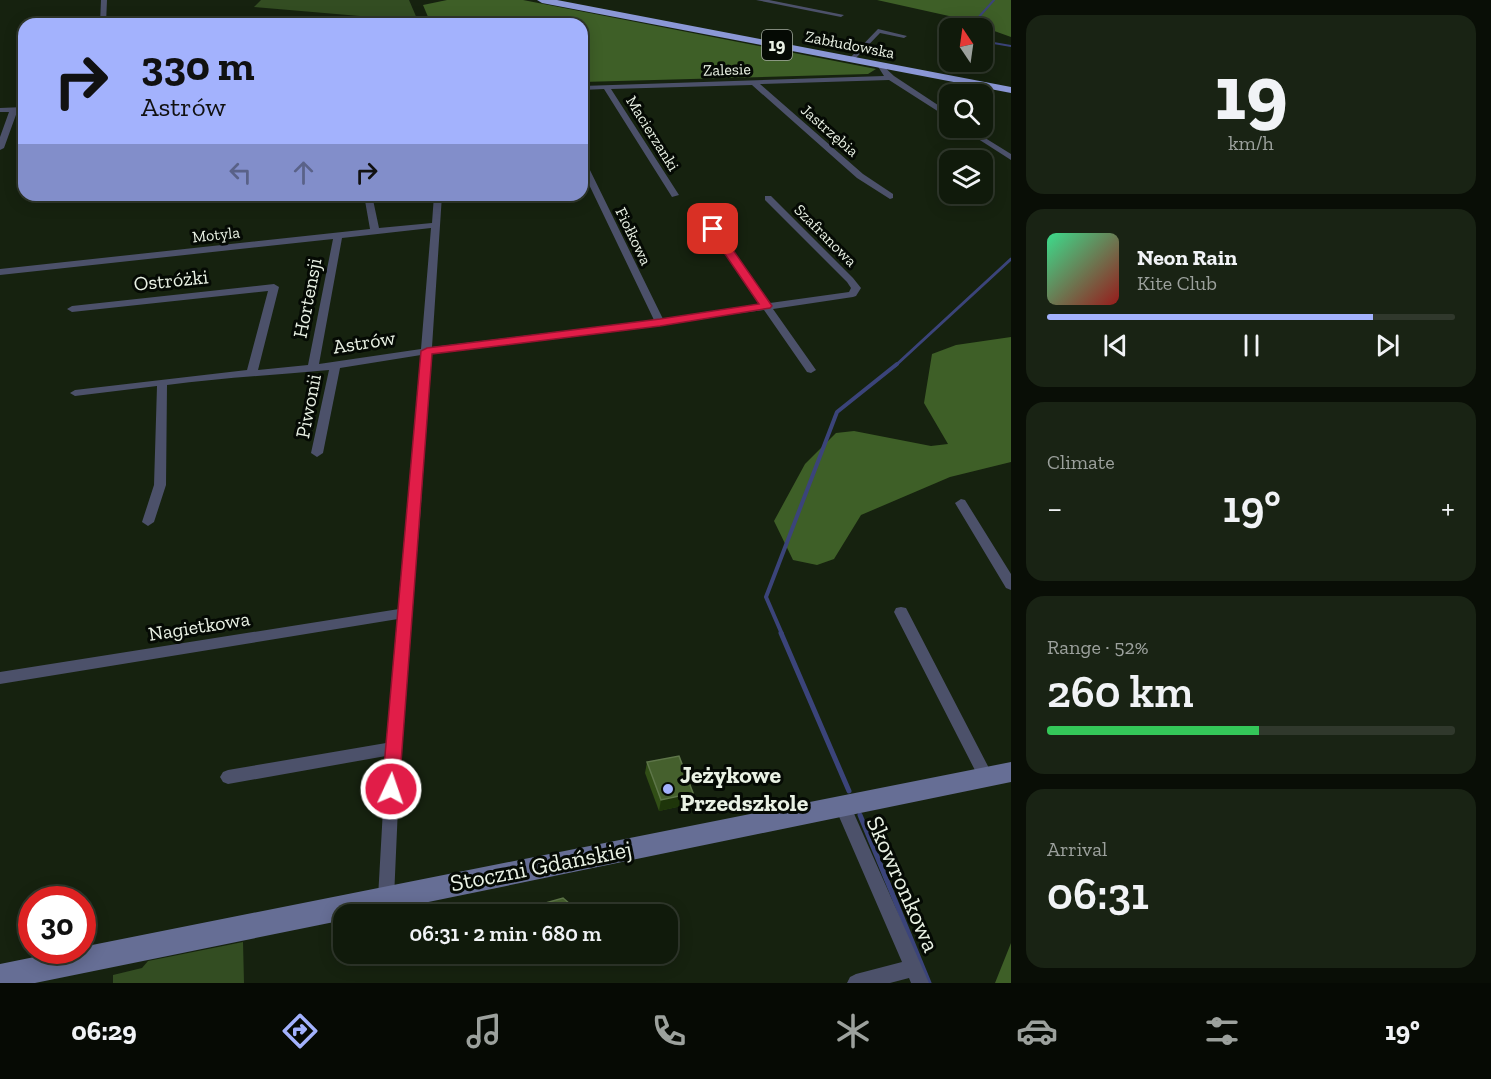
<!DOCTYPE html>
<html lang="en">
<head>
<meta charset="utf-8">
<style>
  :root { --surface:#101a0b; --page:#192314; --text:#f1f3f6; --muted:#9ca19d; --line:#30382c; --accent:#a3b2fd }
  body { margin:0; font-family:"Zilla Slab",serif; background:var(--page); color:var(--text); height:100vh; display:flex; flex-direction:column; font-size:22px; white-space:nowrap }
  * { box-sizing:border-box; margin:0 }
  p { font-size:20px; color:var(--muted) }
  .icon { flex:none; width:33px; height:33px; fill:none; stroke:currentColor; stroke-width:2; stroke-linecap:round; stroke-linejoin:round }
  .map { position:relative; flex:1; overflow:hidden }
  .panel { display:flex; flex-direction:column; gap:15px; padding:15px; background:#090e06; width:480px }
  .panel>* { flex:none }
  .top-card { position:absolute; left:18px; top:18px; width:570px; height:183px; border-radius:18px; box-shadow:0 3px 15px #0003,0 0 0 2px var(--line); background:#a3b2fd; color:#111; overflow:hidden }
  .needle { width:39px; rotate:347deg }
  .buttons { position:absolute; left:939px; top:18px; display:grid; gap:12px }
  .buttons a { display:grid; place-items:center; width:54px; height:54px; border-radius:12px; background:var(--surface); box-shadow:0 3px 15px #0003,0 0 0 2px var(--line); font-size:30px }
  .speed { position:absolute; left:18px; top:886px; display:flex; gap:12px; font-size:30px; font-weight:700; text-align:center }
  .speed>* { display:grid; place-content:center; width:78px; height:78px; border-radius:50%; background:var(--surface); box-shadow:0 3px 15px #0003,0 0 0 2px var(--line); line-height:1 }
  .speed .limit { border:9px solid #d22; background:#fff; color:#111 }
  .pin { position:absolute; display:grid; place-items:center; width:51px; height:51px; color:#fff; margin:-26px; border-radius:12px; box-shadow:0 3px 9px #0006 }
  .me { position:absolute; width:66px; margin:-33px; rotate:3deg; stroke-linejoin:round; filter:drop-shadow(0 0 4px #0008) }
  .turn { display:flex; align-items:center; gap:21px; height:126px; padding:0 24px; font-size:27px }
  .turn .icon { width:78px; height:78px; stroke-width:2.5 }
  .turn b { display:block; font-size:42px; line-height:51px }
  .lanes { display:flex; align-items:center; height:57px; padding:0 24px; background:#0003; justify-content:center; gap:30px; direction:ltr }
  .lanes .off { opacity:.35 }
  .big { font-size:45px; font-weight:600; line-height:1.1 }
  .panel .widget { flex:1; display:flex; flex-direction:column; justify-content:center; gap:9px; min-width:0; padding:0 21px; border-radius:18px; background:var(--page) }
  .panel .dial { align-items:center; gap:0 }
  .dial b { font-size:78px; line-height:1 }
  .song { display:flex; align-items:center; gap:18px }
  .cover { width:72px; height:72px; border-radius:9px; background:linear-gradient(135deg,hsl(150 70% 55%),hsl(0 70% 35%)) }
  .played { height:6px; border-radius:3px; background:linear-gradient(90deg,var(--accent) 80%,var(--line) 80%) }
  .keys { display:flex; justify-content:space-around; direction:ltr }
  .heat { display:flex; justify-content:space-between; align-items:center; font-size:33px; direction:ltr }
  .charge { height:9px; border-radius:4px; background:linear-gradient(90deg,#34c759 52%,var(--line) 0) }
  .trip { position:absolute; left:333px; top:904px; width:345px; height:60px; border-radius:18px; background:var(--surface); box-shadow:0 3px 15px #0003,0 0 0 2px var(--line); font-weight:600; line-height:60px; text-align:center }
  .dock { display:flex; height:96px; justify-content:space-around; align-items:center; background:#060a04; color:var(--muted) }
  .dock .icon { width:42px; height:42px }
  .dock .on { color:var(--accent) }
  .dock b { font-size:27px; color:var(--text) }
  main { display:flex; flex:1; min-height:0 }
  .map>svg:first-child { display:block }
  .green { fill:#334d22 }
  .forest { fill:#3e5f27 }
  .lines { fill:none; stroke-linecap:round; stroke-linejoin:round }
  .stream-far3 { stroke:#3b447a; stroke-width:2 }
  .stream-far2 { stroke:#3b447a; stroke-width:3 }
  .stream-far1 { stroke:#3b447a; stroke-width:4 }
  .stream { stroke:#3b447a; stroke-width:5 }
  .street { fill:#4c516a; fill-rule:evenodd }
  .secondary { fill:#666e95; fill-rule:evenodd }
  .highway { fill:#8b98d6; fill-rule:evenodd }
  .wall { fill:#314e16 }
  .shaded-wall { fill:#1e350a }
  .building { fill:#45602d; stroke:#5e7649; stroke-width:1.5 }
  .route { fill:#e11d48; stroke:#92132f; stroke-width:1.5 }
  .poi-dot { fill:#a3b2fd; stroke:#050a04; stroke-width:2 }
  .labels { text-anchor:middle; stroke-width:6; stroke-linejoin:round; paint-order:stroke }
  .far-street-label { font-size:16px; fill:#e9f1e4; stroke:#050a04 }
  .shield { fill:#050a04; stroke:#a5aca1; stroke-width:1.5 }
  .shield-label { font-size:18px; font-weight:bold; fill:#e9f1e4 }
  .street-label { font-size:20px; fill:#e9f1e4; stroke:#050a04 }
  .near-poi-label { font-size:24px; font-weight:bold; fill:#e9f1e4; stroke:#050a04; text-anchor:start }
  .near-street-label { font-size:24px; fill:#e9f1e4; stroke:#050a04 }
</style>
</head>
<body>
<main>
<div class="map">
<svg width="1011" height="983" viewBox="0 0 1011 983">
  <rect width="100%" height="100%" fill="#16220f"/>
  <path class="green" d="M261,0H409L418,21L254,7Z
    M243,942L244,983H113V975L142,968L148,961Z"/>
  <path class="forest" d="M447,0H523L876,69L868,74L582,82V24H431L423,5Z
    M877,0H1011V37L958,18Z
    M1011,337V462L950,477L861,515L834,559L817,565L793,560L774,521L805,464L836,433L854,431L931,446L948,444L924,403L932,354L956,345Z
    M1011,943V983H995Z"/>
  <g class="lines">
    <path class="stream-far3" d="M969,28L994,0
      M982,41L1011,46"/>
    <path class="stream-far2" d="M895,366L1011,259"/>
    <path class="stream-far1" d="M782,634L766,597L837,412L897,364"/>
    <path class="stream" d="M781,633L849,791
      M860,815L929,983"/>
    <path class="street" d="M101,0H107L106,24H100Z
      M756,0H769L844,15L841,17Z
      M878,29L907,36L904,38L880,33L854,60H850V58Z
      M880,63L894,76L950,113V119L889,80L760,84L863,174L893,194V198L890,199L857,178L752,85L611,89L679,195L672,197L604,89L582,90V86L884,76L877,65Z
      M24,107V111L17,112L4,148L0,150V137L9,112H0V108Z
      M961,128H969L1011,154V160Z
      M582,160L586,162L663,319L761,304L696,210L700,207L703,208L770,303L849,292L851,288L847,282L765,200V196H771L853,278L861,288L856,296L853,297L773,309L816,370L811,373L807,372L764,310L431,354L420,519L402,717L394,898L392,904L386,906L380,904L378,898L386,756L228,784L223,782L220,777L223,772L228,770L386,743L398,619L0,684V672L399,609L421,355L340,368L323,453L317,457L311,453L329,370C275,375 221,378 167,385L166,485L154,522L148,526L142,522L154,485L157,386L75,396L70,393L75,390L247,370L268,291L72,312L67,309L72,306L274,284L279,287L258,370L308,365L333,239L0,275V269L370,229L364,195H372L379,228L432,223L434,195H442L432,347L654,320L582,170ZM431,228L421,349L319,364L342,238Z
      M961,499L965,500L1011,574V590L1006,588L955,503Z
      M901,607L906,608L991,772L994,777L991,782L986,784L981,782L894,612L896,608Z
      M842,798L848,800L929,983H911L909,978L890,983H847L850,977L856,974L902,962L834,805L836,800Z"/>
    <path class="secondary" d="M1011,762V782L365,915H344V920L35,983H0V964L64,951H82V947Z"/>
    <path class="highway" d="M537,0H557L1011,87V93L542,3Z"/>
  </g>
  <path class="wall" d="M647,762L691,804L659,811L645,773Z"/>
  <path class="shaded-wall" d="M693,793L691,804L659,811L661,800Z
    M513,954H535L513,959Z
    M553,954H566L563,958L553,961Z"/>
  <path class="building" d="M679,756L693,793L661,800L647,762Z
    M563,898L577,910V915H506V914Z"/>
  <path class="route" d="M710,227H717L772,306L770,308L660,326L432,354L399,789L397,794L391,796L384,794L382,789L421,351L427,348L660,319L759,304L708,229Z"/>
  <circle class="poi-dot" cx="668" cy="789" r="6"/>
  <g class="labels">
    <g class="far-street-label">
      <text transform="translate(850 44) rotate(11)" y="6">Zabłudowska</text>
      <text transform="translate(727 69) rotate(-2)" y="6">Zalesie</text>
      <text transform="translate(830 130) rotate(41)" y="6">Jastrzębia</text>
      <text transform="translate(653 133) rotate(58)" y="6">Macierzanki</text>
      <text transform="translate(216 234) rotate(-6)" y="6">Motyla</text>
      <text transform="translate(826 235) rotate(45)" y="6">Szafranowa</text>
      <text transform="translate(634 236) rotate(64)" y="6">Fiołkowa</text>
    </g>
    <rect class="shield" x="762" y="30" width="30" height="30" rx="4.5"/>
    <g class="shield-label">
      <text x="777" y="51">19</text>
    </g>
    <g class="street-label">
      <text transform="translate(171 280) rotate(-6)" y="7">Ostróżki</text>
      <text transform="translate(307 298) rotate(-79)" y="7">Hortensji</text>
      <text transform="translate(364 342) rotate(-9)" y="7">Astrów</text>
      <text transform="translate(308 406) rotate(-79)" y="7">Piwonii</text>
      <text transform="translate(199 626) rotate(-9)" y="7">Nagietkowa</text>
    </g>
    <g class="near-poi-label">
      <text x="680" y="783">Jeżykowe<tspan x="680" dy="28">Przedszkole</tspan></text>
    </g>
    <g class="near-street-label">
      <text transform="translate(541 866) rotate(-11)" y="8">Stoczni Gdańskiej</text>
      <text transform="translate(903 884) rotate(66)" y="8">Skowronkowa</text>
    </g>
  </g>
</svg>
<div class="buttons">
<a><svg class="needle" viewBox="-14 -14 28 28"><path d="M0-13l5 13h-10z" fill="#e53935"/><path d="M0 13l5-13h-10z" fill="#9ca19d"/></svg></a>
<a><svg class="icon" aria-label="search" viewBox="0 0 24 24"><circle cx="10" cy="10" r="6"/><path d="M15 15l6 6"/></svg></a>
<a><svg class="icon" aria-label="layers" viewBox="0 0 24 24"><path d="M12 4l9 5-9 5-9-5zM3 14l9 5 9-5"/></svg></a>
</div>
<div class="speed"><div class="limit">30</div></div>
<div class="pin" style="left:713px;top:229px;background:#d93025"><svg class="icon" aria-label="arrive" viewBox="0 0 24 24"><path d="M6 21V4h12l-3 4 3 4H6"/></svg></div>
<svg class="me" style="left:391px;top:789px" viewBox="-20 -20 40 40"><circle r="17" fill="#e11d48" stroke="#fff" stroke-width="3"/><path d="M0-11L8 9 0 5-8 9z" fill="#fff"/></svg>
<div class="trip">06:31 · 2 min · 680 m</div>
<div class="top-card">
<div class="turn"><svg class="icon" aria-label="right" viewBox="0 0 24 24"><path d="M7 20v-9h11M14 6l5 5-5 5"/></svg><div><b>330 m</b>Astrów</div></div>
<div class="lanes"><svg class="icon off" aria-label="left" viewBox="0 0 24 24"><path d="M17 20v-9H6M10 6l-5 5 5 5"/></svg><svg class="icon off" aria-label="ahead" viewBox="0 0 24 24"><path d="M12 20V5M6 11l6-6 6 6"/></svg><svg class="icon" aria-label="right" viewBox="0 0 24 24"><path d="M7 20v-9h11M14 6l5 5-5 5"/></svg></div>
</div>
</div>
<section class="panel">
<div class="widget dial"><b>19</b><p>km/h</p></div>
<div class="widget">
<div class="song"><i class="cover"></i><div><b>Neon Rain</b><p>Kite Club</p></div></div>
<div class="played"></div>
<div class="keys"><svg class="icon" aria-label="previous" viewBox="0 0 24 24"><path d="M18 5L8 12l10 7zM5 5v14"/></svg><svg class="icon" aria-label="pause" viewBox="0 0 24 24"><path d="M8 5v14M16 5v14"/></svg><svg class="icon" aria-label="next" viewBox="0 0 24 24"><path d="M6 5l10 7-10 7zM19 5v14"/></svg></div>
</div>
<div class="widget"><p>Climate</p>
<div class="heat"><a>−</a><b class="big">19°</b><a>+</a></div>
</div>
<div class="widget"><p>Range · 52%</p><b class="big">260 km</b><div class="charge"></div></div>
<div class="widget"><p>Arrival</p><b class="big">06:31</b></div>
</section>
</main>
<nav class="dock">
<b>06:29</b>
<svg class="icon on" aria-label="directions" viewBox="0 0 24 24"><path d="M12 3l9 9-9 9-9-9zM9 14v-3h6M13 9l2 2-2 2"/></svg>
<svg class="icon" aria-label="music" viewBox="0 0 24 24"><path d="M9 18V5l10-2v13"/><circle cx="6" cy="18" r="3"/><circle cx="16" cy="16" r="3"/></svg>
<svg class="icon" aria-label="phone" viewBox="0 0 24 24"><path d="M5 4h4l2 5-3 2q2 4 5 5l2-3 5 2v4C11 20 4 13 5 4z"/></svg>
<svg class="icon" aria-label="climate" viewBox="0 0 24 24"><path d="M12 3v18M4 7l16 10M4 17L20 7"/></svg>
<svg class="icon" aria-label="car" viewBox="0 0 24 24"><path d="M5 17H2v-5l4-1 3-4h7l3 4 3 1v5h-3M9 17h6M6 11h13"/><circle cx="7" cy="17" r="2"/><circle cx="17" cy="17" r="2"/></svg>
<svg class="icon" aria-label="filters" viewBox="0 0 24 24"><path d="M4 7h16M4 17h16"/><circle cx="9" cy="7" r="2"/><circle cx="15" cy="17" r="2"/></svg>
<b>19°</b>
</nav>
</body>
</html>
